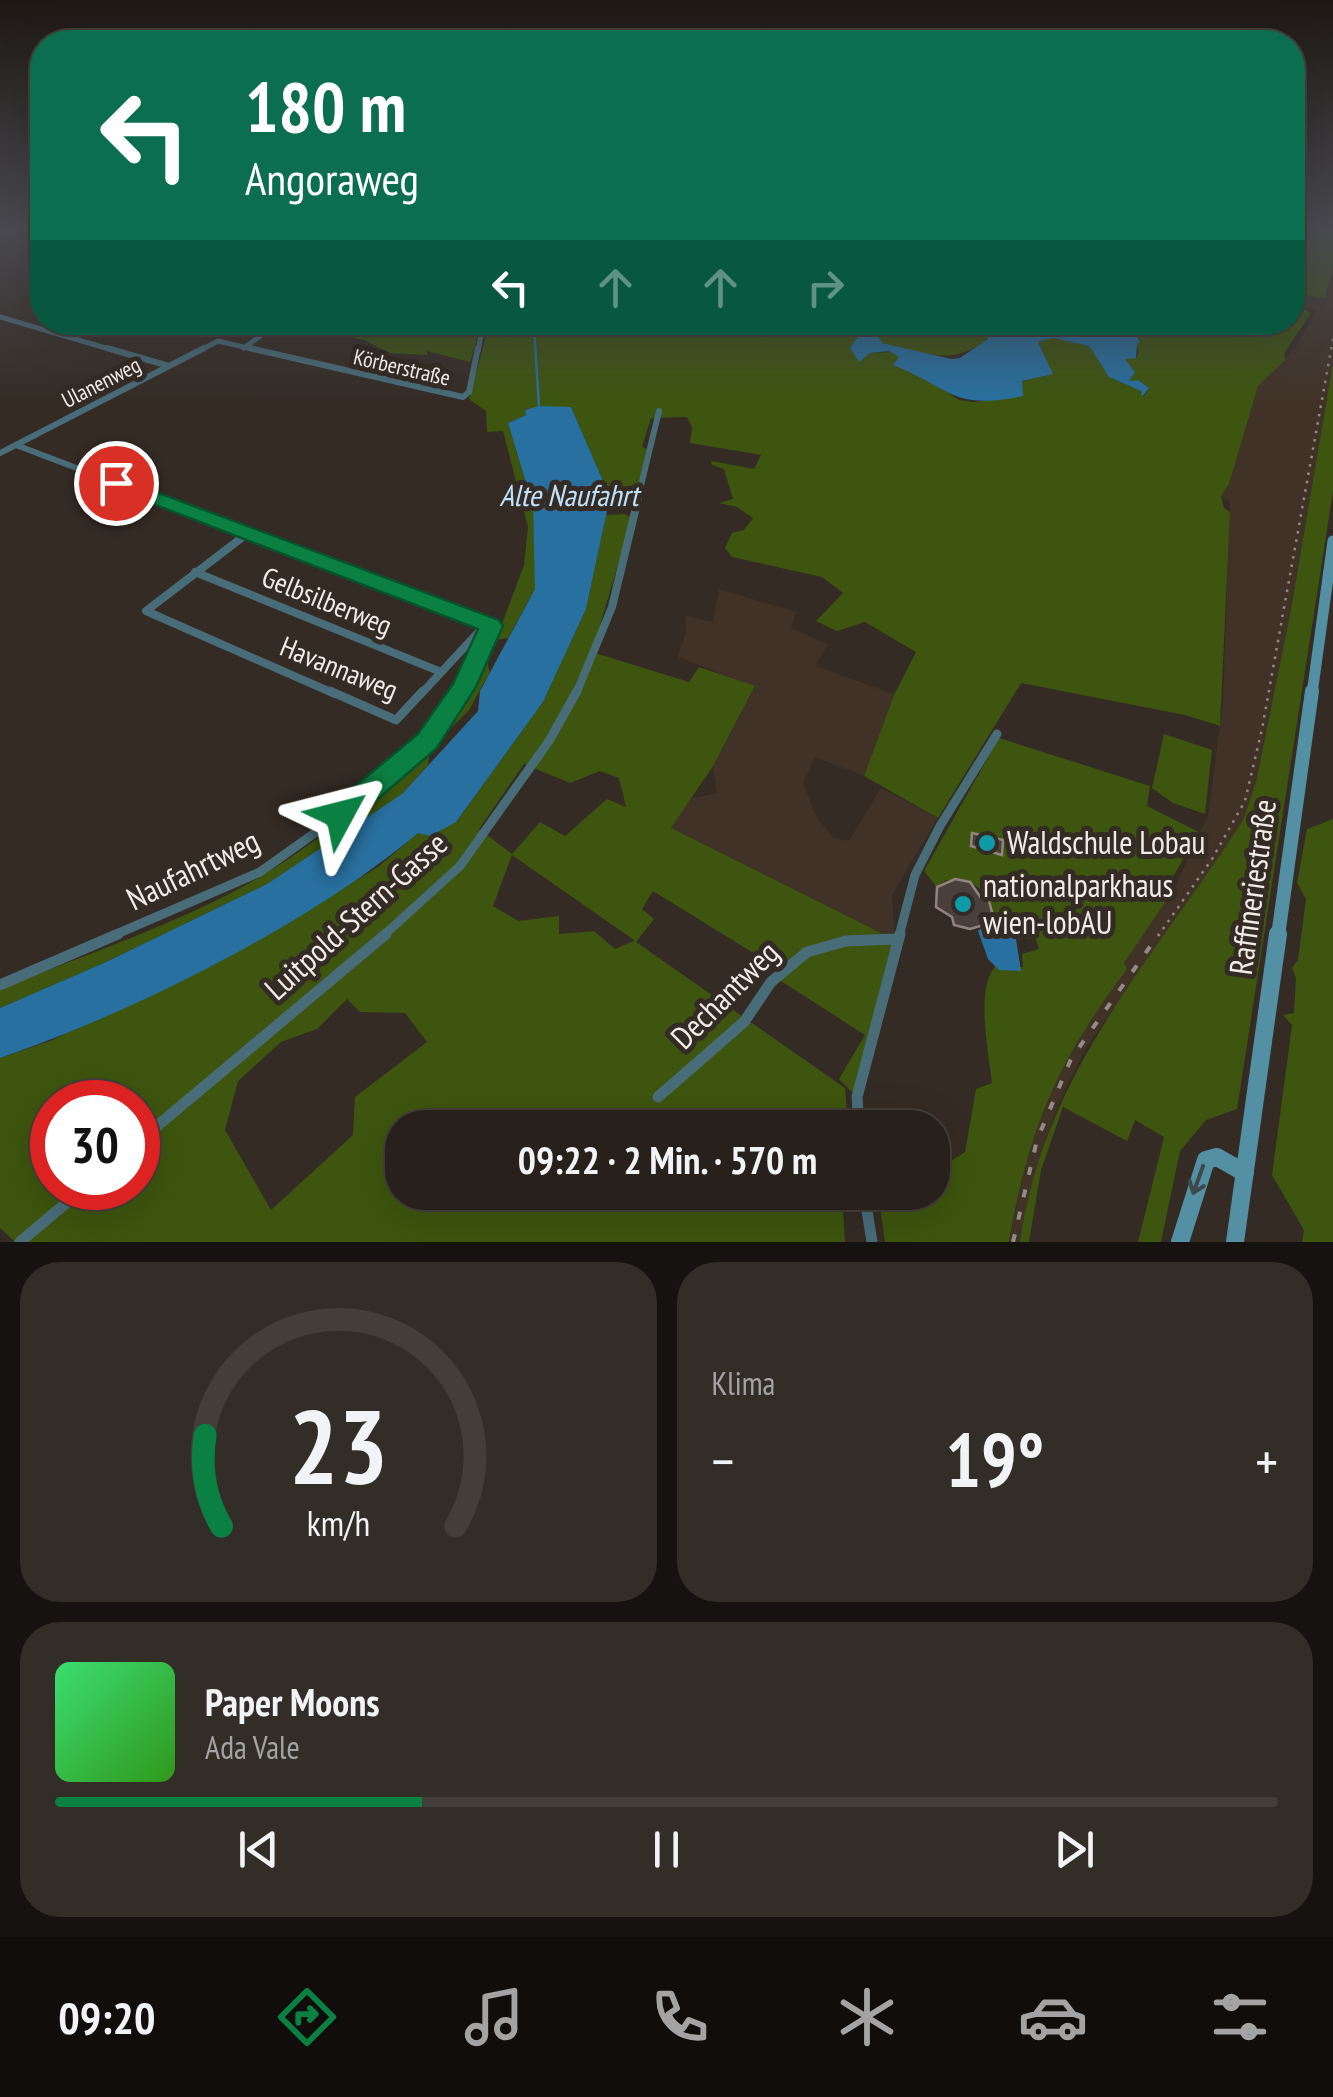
<!DOCTYPE html>
<html lang="de">
<head>
<meta charset="utf-8">
<style>
  :root { --surface:#27201b; --page:#332d28; --text:#f1f3f6; --muted:#a4a3a3; --line:#433e3a; --accent:#0b8043 }
  body { margin:0; font-family:"PT Sans Narrow",sans-serif; background:var(--page); color:var(--text); height:100vh; display:flex; flex-direction:column; font-size:38px; white-space:nowrap }
  * { box-sizing:border-box; margin:0 }
  p { font-size:32px; color:var(--muted) }
  .icon { flex:none; width:55px; height:55px; fill:none; stroke:currentColor; stroke-width:2; stroke-linecap:round; stroke-linejoin:round }
  .map { position:relative; height:1242px; overflow:hidden }
  .details { display:flex; flex-direction:column; gap:20px; padding:20px; background:#15120f; flex:1 }
  .details>* { flex:none }
  .guide { position:absolute; left:30px; top:30px; width:1275px; height:305px; border-radius:40px; box-shadow:0 10px 40px #0002,0 0 0 2px var(--line); background:#0b6e4f; color:#fff; overflow:hidden }
  .speed { position:absolute; left:30px; top:1080px; display:flex; gap:20px; font-size:50px; font-weight:700; text-align:center }
  .speed>* { display:grid; place-content:center; width:130px; height:130px; border-radius:50%; background:var(--surface); box-shadow:0 10px 40px #0002,0 0 0 2px var(--line); line-height:1 }
  .speed .limit { border:15px solid #d22; background:#fff; color:#111 }
  .pin { position:absolute; display:grid; place-items:center; width:85px; height:85px; color:#fff; margin:-42px; border:5px solid #fff; border-radius:50%; box-shadow:0 2px 10px #0007 }
  .me { position:absolute; width:110px; margin:-55px; rotate:52deg; stroke-linejoin:round; filter:drop-shadow(0 0 8px #0008) }
  .turn { display:flex; align-items:center; gap:35px; height:210px; padding:0 50px; font-size:45px }
  .turn .icon { width:130px; height:130px; stroke-width:2.5 }
  .turn b { display:block; font-size:70px; line-height:85px }
  .lanes { display:flex; align-items:center; height:95px; padding:0 50px; background:#0003; justify-content:center; gap:50px; direction:ltr }
  .lanes .off { opacity:.35 }
  .big { font-size:75px; font-weight:600; line-height:1.1 }
  .details .card { flex:1; display:flex; flex-direction:column; justify-content:center; gap:15px; min-width:0; padding:0 35px; border-radius:40px; background:var(--page) }
  .details .dial { align-items:center; gap:0 }
  .dial svg { height:260px; overflow:visible; fill:none; stroke:var(--line); stroke-width:7; stroke-linecap:round; text-anchor:middle }
  .dial text { fill:var(--text); stroke:none }
  .song { display:flex; align-items:center; gap:30px }
  .cover { width:120px; height:120px; border-radius:15px; background:linear-gradient(135deg,hsl(140 70% 55%),hsl(110 70% 35%)) }
  .played { height:10px; border-radius:5px; background:linear-gradient(90deg,var(--accent) 30%,var(--line) 30%) }
  .keys { display:flex; justify-content:space-around; direction:ltr }
  .heat { display:flex; justify-content:space-between; align-items:center; font-size:55px; direction:ltr }
  .details .tiles { flex:1; display:grid; gap:20px; grid-template-columns:1fr 1fr }
  .card:last-child { grid-column:span 2 }
  .trip { position:absolute; left:385px; top:1110px; width:565px; height:100px; border-radius:40px; background:var(--surface); box-shadow:0 10px 40px #0002,0 0 0 2px var(--line); font-weight:600; line-height:100px; text-align:center }
  .menu { display:flex; height:160px; justify-content:space-around; align-items:center; background:#100d0b; color:var(--muted) }
  .menu .icon { width:70px; height:70px }
  .menu .selected { color:var(--accent) }
  .menu b { font-size:45px; color:var(--text) }
  .map>svg:first-child { display:block }
  .built { fill:#403226 }
  .green { fill:#3d550e; fill-rule:evenodd }
  .water { fill:#28709f }
  .lines { fill:none; stroke-linecap:round; stroke-linejoin:round }
  .stream { stroke:#28709f; stroke-width:2.5 }
  .building { fill:#4b3f3b; stroke:#91847f; stroke-width:2.5 }
  .street-far4 { stroke:#486d79; stroke-width:5 }
  .street-far3 { stroke:#486d79; stroke-width:6 }
  .street-far2 { stroke:#486d79; stroke-width:8 }
  .street-far1 { stroke:#486d79; stroke-width:9 }
  .street { stroke:#486d79; stroke-width:11 }
  .secondary-far2 { stroke:#5390a3; stroke-width:11 }
  .secondary-far1 { stroke:#5390a3; stroke-width:14 }
  .secondary { stroke:#5390a3; stroke-width:18 }
  .rail-far1 { stroke:#938c86; stroke-width:2.5; stroke-dasharray:2.5 6; stroke-linecap:butt }
  .rail { stroke:#938c86; stroke-width:4; stroke-dasharray:8 15; stroke-linecap:butt }
  .oneway { stroke:#3d494a }
  .route { fill:#0b8043; stroke:#07532c; stroke-width:2.5 }
  .culture-dot { fill:#0f9aa8; stroke:#342b24; stroke-width:4 }
  .labels { text-anchor:middle; stroke-width:10; stroke-linejoin:round; paint-order:stroke }
  .far-street-label { font-size:22px; fill:#f2ece7; stroke:#342b24 }
  .street-label { font-size:28px; fill:#f2ece7; stroke:#342b24 }
  .water-label { font-size:30px; font-style:italic; fill:#bfe3fe; stroke:#342b24 }
  .near-poi-label { font-size:32px; fill:#f2ece7; stroke:#342b24; text-anchor:start }
  .near-street-label { font-size:32px; fill:#f2ece7; stroke:#342b24 }
</style>
</head>
<body>
<div class="map">
<svg width="1333" height="1242" viewBox="0 0 1333 1242">
  <rect width="100%" height="100%" fill="#342b24"/>
  <path class="built" d="M1333,282V363L1290,615L1256,782L1243,820L1210,870L1084,1051L1055,1112L1030,1193L1020,1242H1009L1028,1151L1054,1080L1089,1020L1126,969L1124,963L1173,891L1208,815L1223,703L1230,501L1221,496L1229,483L1258,386L1295,348L1316,311L1301,307L1308,294L1325,298Z
    M719,589L796,612L791,628L828,644L815,666L894,694L864,776L815,757L803,783L815,814L833,838L849,841L881,788L938,818L892,895L895,940L671,828L690,799L717,793L713,766L755,687L678,657L686,632L685,616L713,622Z"/>
  <path class="green" d="M1293,230H1333V268L1325,298L1307,295L1301,307L1311,313L1284,353L1285,360L1258,386L1229,484L1221,496L1224,508L1230,512L1220,726L1185,715L1021,683L938,818L864,776L894,695L916,652L865,622L837,631L816,621L843,593L822,577L732,557L725,548L732,533L744,530L753,518L737,507L719,503L733,499L724,469L712,465L711,461L754,469L761,455L690,443L692,427L687,417L651,418L642,447L647,449L635,499L610,497L571,407L525,409L526,415L508,423L533,506L537,553L535,589L508,638L496,640L524,565L528,527L503,431L487,432L486,411L469,399L490,322L525,323L534,328L541,322L867,323L850,348L859,361L870,353L894,352L899,357L893,365L918,373L959,400L973,402L1022,396V381L1052,374L1038,342L1053,338L1089,346L1109,377L1141,391L1143,397L1149,388L1138,381H1129L1135,372L1124,358H1136L1139,353L1136,343L1140,341L1131,323L1292,322Z
    M335,322L482,323L470,362L427,351V355L389,353L364,340L331,333Z
    M887,323H989L988,339C950,368 925,352 881,343L877,336Z
    M1333,363V491L1237,1109L1206,1120L1180,1151L1161,1242H1138L1164,1137L1135,1120L1127,1141L1063,1107L1041,1170L1029,1242H1020C1045,1069 1153,961 1243,820L1256,782L1290,615Z
    M625,514L632,518L592,652L689,682L699,667L755,686L713,766L671,828L895,940L857,1097L839,1079L865,1035L781,981L776,967L653,891L642,909L654,919L636,942L845,1088L848,1127L402,1128V1192L842,1193L845,1242H15L0,1228V1058L50,1041L231,955L378,867L418,833L456,822L543,702L586,609L606,515ZM524,764L570,783L600,771L619,778L626,807L607,799L565,836L540,822L512,854L479,829ZM512,855L634,940V941L615,949L594,931L559,934V916L518,921L493,906ZM347,999L360,1012L405,1013L427,1042L355,1097L353,1135L271,1210L225,1130L238,1081L281,1042L317,1029ZM52,1102H138V1188H52Z
    M486,659L490,672L469,710L430,749L428,765L402,794L267,884L106,962L0,1008V990C87,953 183,923 265,874C343,826 445,741 486,659Z
    M1164,734L1212,750L1205,814L1173,803L1152,788Z
    M999,738L1150,786L1147,806L1199,832L1167,887L1173,891L1124,963L1127,969C1057,1062 1029,1127 1009,1242H885L878,1193L932,1192L933,1156L948,1163L965,1152L976,1089L992,1083C989,1054 975,989 995,967H1023L1022,954L1039,949L1036,939L1012,938L996,921L989,920V895L970,882L946,880L937,887L924,871Z
    M1333,819V1242H1302L1304,1230L1272,1175L1292,1025L1283,1015L1294,1013L1296,978L1292,968L1298,960L1306,899L1297,883L1307,829Z"/>
  <path class="water" d="M867,323H887L878,336L882,343L951,359L960,358L988,339L989,323H1131L1140,342L1137,344L1136,358L1125,359L1135,372L1129,381L1138,380L1149,388L1142,397L1141,391L1109,377L1089,346L1053,338L1038,342L1053,374L1022,381L1023,396C951,411 952,388 893,365L899,357L889,351L870,353L859,362L850,348Z
    M539,406L571,407L610,497L586,609L543,702L456,822L430,836L418,833C310,924 134,1012 0,1058V1008L106,962L267,884L402,794L478,711L480,691L535,589L533,506L508,423L526,415L525,410Z
    M993,919L1016,939L1021,971L999,970L988,959L978,931Z"/>
  <g class="lines">
    <path class="stream" d="M534,328L539,406"/>
  </g>
  <path class="building" d="M972,833L1003,840L1002,855L971,846Z
    M955,879L970,882L981,898L989,901L992,912L984,925L970,929L954,925L952,917L936,907L937,887Z"/>
  <g class="lines">
    <path class="street-far4" d="M0,317L116,351
      M425,322L482,331L478,351
      M244,348L279,322
      M199,351L218,341L260,351"/>
    <path class="street-far3" d="M107,348L169,366
      M249,348L463,397L469,392L478,348
      M16,445L166,502
      M0,453L204,348
      M637,502L659,411"/>
    <path class="street-far2" d="M160,499L491,625L459,694
      M248,533L146,611L335,694
      M195,572L441,672
      M421,694L486,624
      M576,694L612,607L638,499"/>
    <path class="street-far1" d="M330,691L396,720L423,691
      M112,936L260,872L340,815L427,741L461,691
      M383,936L460,866L549,741L577,691
      M899,936L915,875L940,826L997,734"/>
    <path class="street" d="M0,985L118,934
      M658,1097L744,1022L771,982L807,952L846,941L896,939
      M859,1128L857,1097L900,934
      M138,1142L386,934
      M864,1192L872,1242
      M20,1242L84,1188"/>
    <path class="secondary-far2" d="M1312,694L1333,541"/>
    <path class="secondary-far1" d="M1278,936L1312,691"/>
    <path class="secondary" d="M1180,1242L1206,1160L1217,1157L1245,1173
      M1235,1242L1278,934"/>
    <path class="rail-far1" d="M1158,936L1212,859L1245,801L1262,729L1333,339"/>
    <path class="rail" d="M1013,1242L1037,1140L1071,1059L1159,934"/>
  </g>
  <defs><path id="oneway-shaft" d="M-6 0H5M1.5-3L5.5 0L1.5 3" fill="none" stroke-width="1.6" stroke-linecap="round" stroke-linejoin="round" transform="scale(2.5)"/></defs>
  <use class="oneway" href="#oneway-shaft" transform="translate(1198 1180) rotate(110)"/>
  <linearGradient id="sky" x2="0" y2="1"><stop stop-color="#1d1814"/><stop offset="0.57" stop-color="#4a4a50"/><stop offset="1" stop-color="#4a4a50" stop-opacity="0"/></linearGradient>
  <rect width="1333" height="404" fill="url(#sky)"/>
  <path class="route" d="M116,477L499,620L503,626L476,687L437,748L350,823L340,827L330,823L326,815L330,807L418,734L453,684L478,629L109,487L106,483Z"/>
  <g class="culture-dot">
    <circle cx="987" cy="843" r="10"/>
    <circle cx="963" cy="904" r="10"/>
  </g>
  <g class="labels">
    <g class="far-street-label">
      <text transform="translate(402 367) rotate(13)" y="8">Körberstraße</text>
      <text transform="translate(101 382) rotate(-27)" y="8">Ulanenweg</text>
    </g>
    <g class="street-label">
      <text transform="translate(327 601) rotate(22)" y="10">Gelbsilberweg</text>
      <text transform="translate(339 668) rotate(22)" y="10">Havannaweg</text>
    </g>
    <g class="water-label">
      <text x="569" y="506">Alte Naufahrt</text>
    </g>
    <g class="near-poi-label">
      <text x="1007" y="854">Waldschule Lobau</text>
      <text x="983" y="897">nationalparkhaus<tspan x="983" dy="37">wien-lobAU</tspan></text>
    </g>
    <g class="near-street-label">
      <text transform="translate(193 870) rotate(-26)" y="11">Naufahrtweg</text>
      <text transform="translate(1253 887) rotate(-82)" y="11">Raffineriestraße</text>
      <text transform="translate(356 916) rotate(-42)" y="11">Luitpold-Stern-Gasse</text>
      <text transform="translate(725 995) rotate(-45)" y="11">Dechantweg</text>
    </g>
  </g>
</svg>
<div class="speed"><div class="limit">30</div></div>
<div class="pin" style="left:116px;top:483px;background:#d93025"><svg class="icon" aria-label="arrive" viewBox="0 0 24 24"><path d="M6 21V4h12l-3 4 3 4H6"/></svg></div>
<svg class="me" style="left:340px;top:815px" viewBox="-20 -20 40 40"><path d="M0-17L14 15 0 8-14 15z" fill="#0b8043" stroke="#fff" stroke-width="4"/></svg>
<div class="trip">09:22 · 2 Min. · 570 m</div>
<div class="guide">
<div class="turn"><svg class="icon" aria-label="left" viewBox="0 0 24 24"><path d="M17 20v-9H6M10 6l-5 5 5 5"/></svg><div><b>180 m</b>Angoraweg</div></div>
<div class="lanes"><svg class="icon" aria-label="left" viewBox="0 0 24 24"><path d="M17 20v-9H6M10 6l-5 5 5 5"/></svg><svg class="icon off" aria-label="ahead" viewBox="0 0 24 24"><path d="M12 20V5M6 11l6-6 6 6"/></svg><svg class="icon off" aria-label="ahead" viewBox="0 0 24 24"><path d="M12 20V5M6 11l6-6 6 6"/></svg><svg class="icon off" aria-label="right" viewBox="0 0 24 24"><path d="M7 20v-9h11M14 6l5 5-5 5"/></svg></div>
</div>
</div>
<section class="details">
<div class="tiles">
<div class="card dial"><svg viewBox="0 0 100 80">
<path d="M14 69A42 42 0 1 1 86 69"/>
<path d="M14 69A42 42 0 0 1 9 41" stroke="#0b8043"/>
<text x="50" y="56" font-size="32" font-weight="700">23</text>
<text x="50" y="72" font-size="11">km/h</text>
</svg></div>
<div class="card"><p>Klima</p>
<div class="heat"><a>−</a><b class="big">19°</b><a>+</a></div>
</div>
<div class="card">
<div class="song"><i class="cover"></i><div><b>Paper Moons</b><p>Ada Vale</p></div></div>
<div class="played"></div>
<div class="keys"><svg class="icon" aria-label="previous" viewBox="0 0 24 24"><path d="M18 5L8 12l10 7zM5 5v14"/></svg><svg class="icon" aria-label="pause" viewBox="0 0 24 24"><path d="M8 5v14M16 5v14"/></svg><svg class="icon" aria-label="next" viewBox="0 0 24 24"><path d="M6 5l10 7-10 7zM19 5v14"/></svg></div>
</div>
</div>
</section>
<nav class="menu">
<b>09:20</b>
<svg class="icon selected" aria-label="directions" viewBox="0 0 24 24"><path d="M12 3l9 9-9 9-9-9zM9 14v-3h6M13 9l2 2-2 2"/></svg>
<svg class="icon" aria-label="music" viewBox="0 0 24 24"><path d="M9 18V5l10-2v13"/><circle cx="6" cy="18" r="3"/><circle cx="16" cy="16" r="3"/></svg>
<svg class="icon" aria-label="phone" viewBox="0 0 24 24"><path d="M5 4h4l2 5-3 2q2 4 5 5l2-3 5 2v4C11 20 4 13 5 4z"/></svg>
<svg class="icon" aria-label="climate" viewBox="0 0 24 24"><path d="M12 3v18M4 7l16 10M4 17L20 7"/></svg>
<svg class="icon" aria-label="car" viewBox="0 0 24 24"><path d="M5 17H2v-5l4-1 3-4h7l3 4 3 1v5h-3M9 17h6M6 11h13"/><circle cx="7" cy="17" r="2"/><circle cx="17" cy="17" r="2"/></svg>
<svg class="icon" aria-label="filters" viewBox="0 0 24 24"><path d="M4 7h16M4 17h16"/><circle cx="9" cy="7" r="2"/><circle cx="15" cy="17" r="2"/></svg>
</nav>
</body>
</html>
